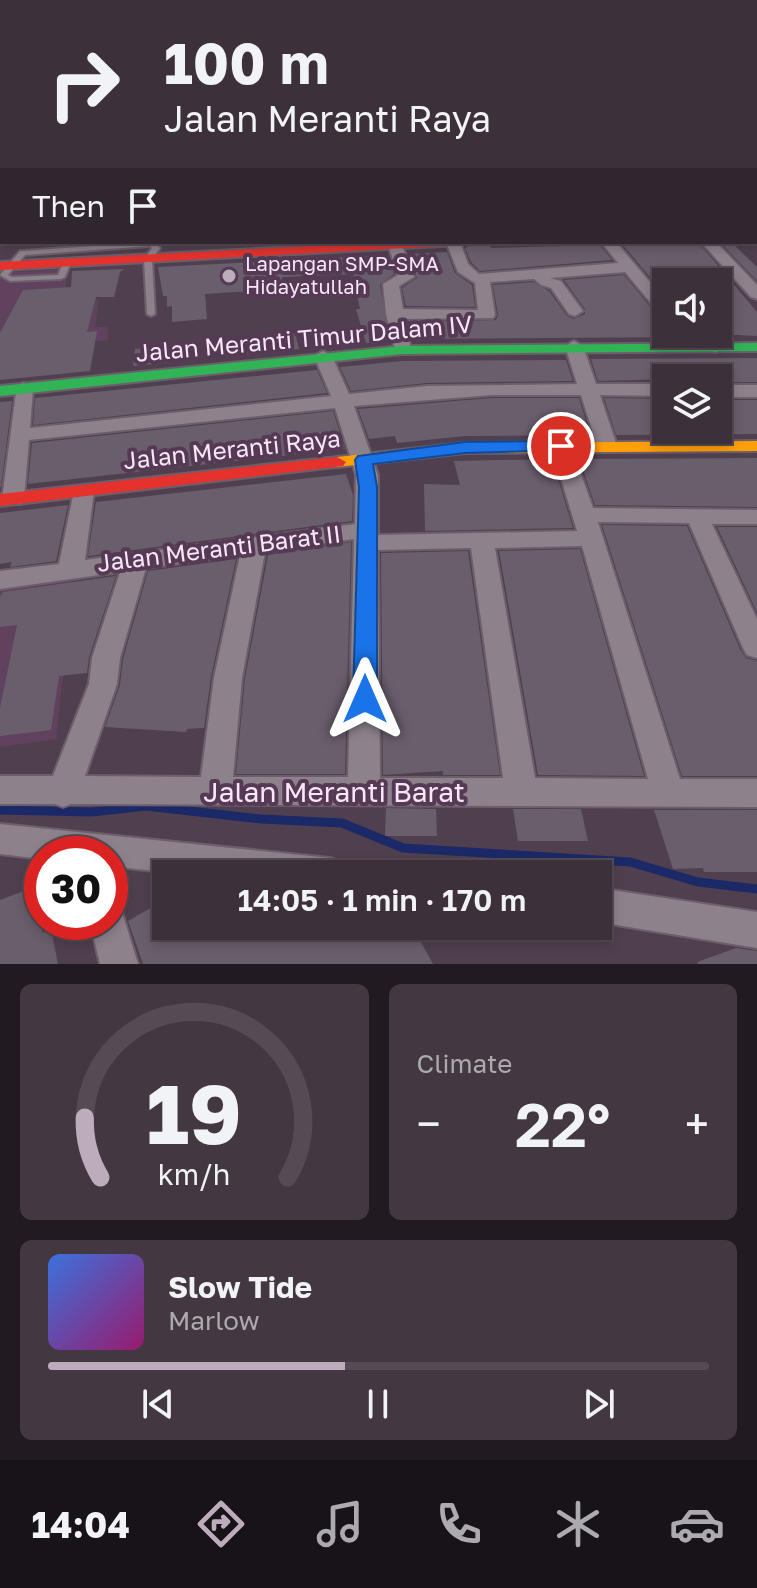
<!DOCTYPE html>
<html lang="en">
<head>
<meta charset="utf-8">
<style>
  :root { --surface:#3c303b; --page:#433842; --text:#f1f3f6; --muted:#aca9af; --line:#554b55; --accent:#bdadbc }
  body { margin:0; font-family:"Golos Text",sans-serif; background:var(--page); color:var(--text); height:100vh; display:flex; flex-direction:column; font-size:30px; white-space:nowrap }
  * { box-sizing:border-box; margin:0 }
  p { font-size:26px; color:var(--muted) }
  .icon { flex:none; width:44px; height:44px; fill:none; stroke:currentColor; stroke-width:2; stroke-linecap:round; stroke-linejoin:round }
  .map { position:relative; height:964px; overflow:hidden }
  .drawer { display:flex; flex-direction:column; gap:20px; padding:20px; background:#211a20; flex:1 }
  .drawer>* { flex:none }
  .top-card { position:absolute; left:0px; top:0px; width:758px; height:244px; box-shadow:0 4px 12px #0003,0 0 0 2px var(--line); background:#3c303b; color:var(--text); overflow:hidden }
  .tools { position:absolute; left:652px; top:268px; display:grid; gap:16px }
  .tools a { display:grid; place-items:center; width:80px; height:80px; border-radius:0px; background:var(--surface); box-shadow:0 4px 12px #0003,0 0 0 2px var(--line); font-size:40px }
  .speed { position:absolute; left:24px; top:836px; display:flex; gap:16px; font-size:40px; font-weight:700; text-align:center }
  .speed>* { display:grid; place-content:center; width:104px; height:104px; border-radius:50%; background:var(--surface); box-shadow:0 4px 12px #0003,0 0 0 2px var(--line); line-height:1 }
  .speed .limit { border:12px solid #d22; background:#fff; color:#111 }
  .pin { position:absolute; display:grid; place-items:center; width:68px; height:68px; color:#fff; margin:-34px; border:4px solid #fff; border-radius:50%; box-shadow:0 2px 8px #0007 }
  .me { position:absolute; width:88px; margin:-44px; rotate:0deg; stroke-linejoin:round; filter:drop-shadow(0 0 6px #0008) }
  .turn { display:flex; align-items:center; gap:28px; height:168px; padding:0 32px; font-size:36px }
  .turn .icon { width:104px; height:104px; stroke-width:2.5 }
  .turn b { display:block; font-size:56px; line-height:68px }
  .then { display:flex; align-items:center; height:76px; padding:0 32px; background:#0003; gap:16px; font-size:30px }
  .big { font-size:60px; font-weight:600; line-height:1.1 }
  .drawer .card { flex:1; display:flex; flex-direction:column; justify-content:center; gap:12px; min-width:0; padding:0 28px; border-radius:12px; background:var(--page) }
  .drawer .dial { align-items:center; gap:0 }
  .dial svg { height:208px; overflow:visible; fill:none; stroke:var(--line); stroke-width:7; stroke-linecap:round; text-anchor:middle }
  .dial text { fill:var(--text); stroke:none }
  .song { display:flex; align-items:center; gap:24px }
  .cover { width:96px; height:96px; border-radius:12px; background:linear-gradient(135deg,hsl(220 70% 55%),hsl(320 70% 35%)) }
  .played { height:8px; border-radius:4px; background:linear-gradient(90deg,var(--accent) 45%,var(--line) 45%) }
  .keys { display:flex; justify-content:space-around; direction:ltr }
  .heat { display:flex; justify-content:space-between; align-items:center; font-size:44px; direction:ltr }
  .drawer .tiles { flex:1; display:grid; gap:20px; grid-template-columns:1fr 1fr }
  .card:last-child { grid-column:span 2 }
  .trip { position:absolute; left:152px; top:860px; width:460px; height:80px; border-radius:0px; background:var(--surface); box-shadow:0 4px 12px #0003,0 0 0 2px var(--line); font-weight:600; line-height:80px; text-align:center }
  .tab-bar { display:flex; height:128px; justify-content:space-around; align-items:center; background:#181318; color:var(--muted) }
  .tab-bar .icon { width:56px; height:56px }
  .tab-bar .on { color:var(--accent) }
  .tab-bar b { font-size:36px; color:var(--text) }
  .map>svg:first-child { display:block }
  .built { fill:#60425f }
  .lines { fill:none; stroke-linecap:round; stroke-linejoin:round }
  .stream { stroke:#1b2968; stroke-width:9 }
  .building { fill:#695e6c }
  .lane-casing { stroke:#6c5e6b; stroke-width:4 }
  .street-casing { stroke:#6c5e6b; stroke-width:4 }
  .fast-casing { stroke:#6c5e6b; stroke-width:4 }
  .slow-casing { stroke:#6c5e6b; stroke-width:4 }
  .jam-casing { stroke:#6c5e6b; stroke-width:4 }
  .lane { fill:#8d818c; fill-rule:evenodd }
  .street { fill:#8d818c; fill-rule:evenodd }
  .fast { fill:#30b455; fill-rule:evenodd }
  .slow { fill:#ff9f0a; fill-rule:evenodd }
  .jam { fill:#e5322d; fill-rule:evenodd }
  .route { fill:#1a73e8; stroke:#114b97; stroke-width:2 }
  .poi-dot { fill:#bdadbc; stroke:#563a55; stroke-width:3 }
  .labels { text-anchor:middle; stroke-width:8; stroke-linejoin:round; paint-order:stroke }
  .far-poi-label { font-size:20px; fill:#f8e7f7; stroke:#563a55; text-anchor:start }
  .street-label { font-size:24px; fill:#f8e7f7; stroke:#563a55 }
  .near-street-label { font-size:28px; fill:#f8e7f7; stroke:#563a55 }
</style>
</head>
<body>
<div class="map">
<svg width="757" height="964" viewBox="0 0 757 964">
  <rect width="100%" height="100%" fill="#50404f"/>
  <path class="built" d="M68,269L64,301L99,299L95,327H108V340L72,343L0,336V273Z
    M74,571L56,739L0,747V581Z"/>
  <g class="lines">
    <path class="stream" d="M0,810L92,812L146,806L261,819L342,823L403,848L630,862L698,882L757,889"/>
  </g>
  <path class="building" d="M698,242L757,312V336L717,334L718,282H666V296L621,243Z
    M720,242H731L757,267V281Z
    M489,244L491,248L600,245L612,260L480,271L471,262L465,248L471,245Z
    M447,252L455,273L472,285L475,307L406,306L402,288L417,278L408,254Z
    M388,255L394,274L380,284L389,340L366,343L356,309H360L353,274L282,277L283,289L205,294L207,319L172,322V306L167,307V296H163L158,267Z
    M124,269L120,272L114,297H96L87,332L97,331L90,371L0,380V333L23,290L71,287L72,271Z
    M624,275L658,316L666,319V334H692L693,337L412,339L409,322L496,320L498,315L493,285L533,282L549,291L567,316L574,319L585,314V309L564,280Z
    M295,333L299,349L222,357L220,342Z
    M183,345V361L133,366L135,349Z
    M757,358V382H718V378L598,381L591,359Z
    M566,360L573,381L427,383L351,391L340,367L402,361Z
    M317,370L327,393L33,425L35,398Z
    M492,398H579L590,435L465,436L397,443L395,436L369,439L358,409Z
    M604,398L666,399V430H718V400H757V434L616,435Z
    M12,401L1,487H0V402Z
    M333,411L345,449L28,484L32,443Z
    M757,458V507L595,505L579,459Z
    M552,459L573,528L425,531L424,484L460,485L454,461Z
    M346,474L353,495L352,521L88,556L96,502Z
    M68,505L56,561L10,567L12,562L0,564V513Z
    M602,525L687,526L740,649L746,658L757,661V776H682Z
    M717,527H757V612Z
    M351,542L345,774H236L245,678L268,555Z
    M580,549L644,776L538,775L499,551Z
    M468,551L500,775H443V771L383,775L381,553Z
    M236,559L211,677L204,728L187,729L186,732L105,727L120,685L123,659L148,571Z
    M116,576L89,657L87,673L59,676L51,730L0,736V708L17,625L0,627V597L3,592Z
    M386,808L436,809L437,836H385Z
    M513,809H581L588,841H518Z
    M654,810H757V872H704L703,868L673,869Z
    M42,884V933L51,929L58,964H0V900Z
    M166,899V926H336L343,939L370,926H412L433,964H143L128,921Z
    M736,948L757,951V964H698L697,962Z"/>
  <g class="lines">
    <g class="lane-casing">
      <path id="lane" d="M150,242L154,243L160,248L152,259L155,314L151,316L147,314L144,259L152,248L150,246L25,255L8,275L12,277L58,275L64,260H70L71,262L65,277L61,279L10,281L0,275L20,251H23Z"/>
    </g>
    <g class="street-casing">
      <path id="street" d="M0,128H2L0,136Z
        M756,145H757V152H756Z
        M756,172H757V180H756Z
        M2,203V212L0,213V204Z
        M390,242H400L402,245L414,277L399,286L403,309L478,310L475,283L458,272L446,242H460L468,264L479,274L618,263L601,242H616L666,301V316L660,314L625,272L550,278L561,281L583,311L575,316L569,314L551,288L541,285L534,279L490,282L495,315L493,318L405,319L411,350L408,354H396L386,314L383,284L398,275L388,245Z
        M701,242H716L757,285V299L751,297Z
        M695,334H713L725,347L716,352L710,351Z
        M574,341L583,346L596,384H666V396L600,395L617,446L614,450L607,452L597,446L581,395H492L354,406L378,475V535L577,531L551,446L561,440L571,446L593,508L757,510V524H712L757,619V658L747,655L743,648L689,523L598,522L680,779H757V807L71,804L63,807L55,804H0V776H53L89,684L92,658L120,572L0,589V571L59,564L75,486H91L94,491L85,560L355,524L356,475L335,408L29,440L24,499L21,504H5L2,499L17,385L24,383L33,389L30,428L331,396L314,356L323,351L332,356L349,394L427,386L577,384L565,346ZM354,539L348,777H233L242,678L265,552ZM582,546L648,779L535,778L495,548ZM471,548L503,778H380L378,550ZM240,555L214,678L201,777L85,776L117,684L120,658L146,568Z
        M718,385H757V397H718Z
        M0,824L330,858L342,862L347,874H180L110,866V854H42V859L0,854Z
        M598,888L757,912V948L598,922Z
        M110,905L121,909L138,964H100L90,922H110Z"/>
    </g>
    <g class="fast-casing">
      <path id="fast" d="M757,343V351L402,354L0,396V386L402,346Z"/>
    </g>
    <g class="slow-casing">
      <path id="slow" d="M757,441V451L465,453L337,467L328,462L337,457L465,443Z"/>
    </g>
    <g class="jam-casing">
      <path id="jam" d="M756,234H757V240H756Z
        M393,242H466L460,245L0,270V262Z
        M337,457L346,462L343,466L0,506V494Z"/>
    </g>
    <use href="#lane" class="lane"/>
    <use href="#street" class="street"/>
    <use href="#fast" class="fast"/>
    <use href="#slow" class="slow"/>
    <use href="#jam" class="jam"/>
  </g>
  <linearGradient id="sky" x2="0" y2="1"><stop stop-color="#2c232b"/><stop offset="0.47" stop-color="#5e596e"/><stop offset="1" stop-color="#5e596e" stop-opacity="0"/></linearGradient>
  <rect width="757" height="254" fill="url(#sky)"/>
  <path class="route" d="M561,441L569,446L567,450L465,453L373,464L377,487V699L374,706L365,708L356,706L353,699L359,487L355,460L358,456L465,442Z"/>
  <circle class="poi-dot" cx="229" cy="276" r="8"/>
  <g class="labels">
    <g class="far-poi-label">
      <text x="245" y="271">Lapangan SMP-SMA<tspan x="245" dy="23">Hidayatullah</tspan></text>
    </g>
    <g class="street-label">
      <text transform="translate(304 339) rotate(-5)" y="8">Jalan Meranti Timur Dalam IV</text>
      <text transform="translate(232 450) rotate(-6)" y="8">Jalan Meranti Raya</text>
      <text transform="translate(219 549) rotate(-7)" y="8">Jalan Meranti Barat II</text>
    </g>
    <g class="near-street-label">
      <text x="334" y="802">Jalan Meranti Barat</text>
    </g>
  </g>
</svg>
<div class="tools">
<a><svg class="icon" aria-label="sound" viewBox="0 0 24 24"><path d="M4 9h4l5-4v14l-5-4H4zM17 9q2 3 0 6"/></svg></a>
<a><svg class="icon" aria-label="layers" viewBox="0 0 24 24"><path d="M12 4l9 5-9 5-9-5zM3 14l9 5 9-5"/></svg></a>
</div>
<div class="speed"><div class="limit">30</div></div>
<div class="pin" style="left:561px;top:446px;background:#d93025"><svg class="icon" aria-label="arrive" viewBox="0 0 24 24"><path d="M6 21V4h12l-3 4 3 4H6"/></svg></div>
<svg class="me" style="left:365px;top:699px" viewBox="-20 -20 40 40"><path d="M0-17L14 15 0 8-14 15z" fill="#1a73e8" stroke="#fff" stroke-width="4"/></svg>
<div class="trip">14:05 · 1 min · 170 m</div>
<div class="top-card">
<div class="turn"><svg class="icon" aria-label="right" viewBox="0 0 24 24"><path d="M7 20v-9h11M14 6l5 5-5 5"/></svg><div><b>100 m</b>Jalan Meranti Raya</div></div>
<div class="then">Then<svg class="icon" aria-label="arrive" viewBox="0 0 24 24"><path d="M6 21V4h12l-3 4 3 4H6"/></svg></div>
</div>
</div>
<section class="drawer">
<div class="tiles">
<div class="card dial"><svg viewBox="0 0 100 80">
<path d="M14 69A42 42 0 1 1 86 69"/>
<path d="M14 69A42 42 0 0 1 8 46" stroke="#bdadbc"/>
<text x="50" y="56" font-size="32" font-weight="700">19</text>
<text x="50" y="72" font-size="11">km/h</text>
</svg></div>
<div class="card"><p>Climate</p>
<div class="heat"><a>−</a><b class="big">22°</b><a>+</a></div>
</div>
<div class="card">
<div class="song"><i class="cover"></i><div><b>Slow Tide</b><p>Marlow</p></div></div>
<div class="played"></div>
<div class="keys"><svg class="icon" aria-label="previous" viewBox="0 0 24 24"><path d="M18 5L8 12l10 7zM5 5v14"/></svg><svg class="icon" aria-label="pause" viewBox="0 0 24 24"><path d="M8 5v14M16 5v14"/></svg><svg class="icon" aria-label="next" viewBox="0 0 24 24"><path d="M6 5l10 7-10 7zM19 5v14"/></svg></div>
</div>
</div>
</section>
<nav class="tab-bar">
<b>14:04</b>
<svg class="icon on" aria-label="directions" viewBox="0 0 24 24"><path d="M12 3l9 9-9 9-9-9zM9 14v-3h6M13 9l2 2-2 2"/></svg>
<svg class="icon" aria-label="music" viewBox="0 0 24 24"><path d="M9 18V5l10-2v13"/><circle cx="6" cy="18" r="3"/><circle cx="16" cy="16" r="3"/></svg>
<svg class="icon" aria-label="phone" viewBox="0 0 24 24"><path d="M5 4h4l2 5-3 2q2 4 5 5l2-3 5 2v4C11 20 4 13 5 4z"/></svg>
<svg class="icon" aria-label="climate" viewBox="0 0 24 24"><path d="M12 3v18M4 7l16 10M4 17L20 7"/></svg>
<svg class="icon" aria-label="car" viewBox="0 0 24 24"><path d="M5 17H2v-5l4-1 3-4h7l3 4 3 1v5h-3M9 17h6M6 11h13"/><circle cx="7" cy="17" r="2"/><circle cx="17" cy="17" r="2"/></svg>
</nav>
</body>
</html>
